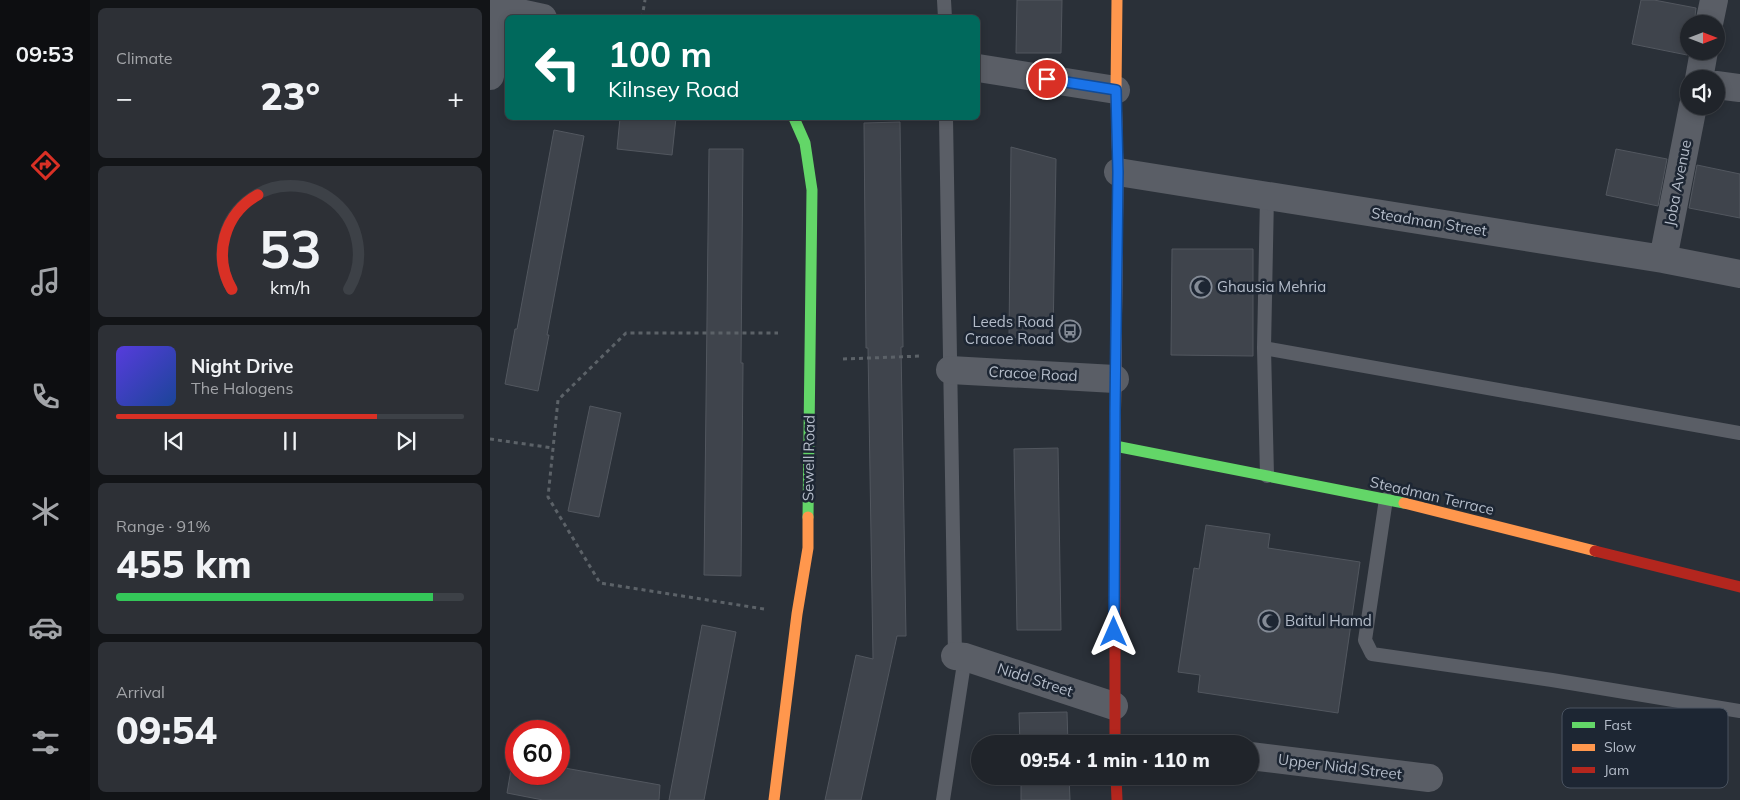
<!DOCTYPE html>
<html lang="en">
<head>
<meta charset="utf-8">
<style>
  :root { --surface:#20242a; --page:#2d3036; --text:#f1f3f6; --muted:#a2a4a8; --line:#3d4147; --accent:#d93025 }
  body { margin:0; font-family:Mulish,sans-serif; background:var(--page); color:var(--text); height:100vh; display:flex; flex-direction:column; font-size:19px; white-space:nowrap }
  * { box-sizing:border-box; margin:0 }
  p { font-size:16px; color:var(--muted) }
  .icon { flex:none; width:28px; height:28px; fill:none; stroke:currentColor; stroke-width:2; stroke-linecap:round; stroke-linejoin:round }
  .map { position:relative; flex:1; overflow:hidden }
  .details { display:flex; flex-direction:column; gap:8px; padding:8px; background:#121417; width:400px }
  .details>* { flex:none }
  .guide { position:absolute; left:15px; top:15px; width:475px; height:105px; border-radius:8px; box-shadow:0 2px 8px #0003,0 0 0 1px var(--line); background:#00695c; color:#fff; overflow:hidden }
  .needle { width:32px; rotate:90deg }
  .tools { position:absolute; left:1190px; top:15px; display:grid; gap:10px }
  .tools a { display:grid; place-items:center; width:45px; height:45px; border-radius:50%; background:var(--surface); box-shadow:0 2px 8px #0003,0 0 0 1px var(--line); font-size:25px }
  .speed { position:absolute; left:15px; top:720px; display:flex; gap:10px; font-size:25px; font-weight:700; text-align:center }
  .speed>* { display:grid; place-content:center; width:65px; height:65px; border-radius:50%; background:var(--surface); box-shadow:0 2px 8px #0003,0 0 0 1px var(--line); line-height:1 }
  .speed .limit { border:8px solid #d22; background:#fff; color:#111 }
  .pin { position:absolute; display:grid; place-items:center; width:42px; height:42px; color:#fff; margin:-21px; border:2px solid #fff; border-radius:50%; box-shadow:0 1px 5px #0007 }
  .me { position:absolute; width:55px; margin:-28px; rotate:0deg; stroke-linejoin:round; filter:drop-shadow(0 0 4px #0008) }
  .turn { display:flex; align-items:center; gap:18px; height:105px; padding:0 20px; font-size:22px }
  .turn .icon { width:65px; height:65px; stroke-width:2.5 }
  .turn b { display:block; font-size:35px; line-height:42px }
  .big { font-size:38px; font-weight:800; line-height:1.1 }
  .details .tile { flex:1; display:flex; flex-direction:column; justify-content:center; gap:8px; min-width:0; padding:0 18px; border-radius:8px; background:var(--page) }
  .details .dial { align-items:center; gap:0 }
  .dial svg { height:130px; overflow:visible; fill:none; stroke:var(--line); stroke-width:7; stroke-linecap:round; text-anchor:middle }
  .dial text { fill:var(--text); stroke:none }
  .song { display:flex; align-items:center; gap:15px }
  .cover { width:60px; height:60px; border-radius:8px; background:linear-gradient(135deg,hsl(250 70% 55%),hsl(220 70% 35%)) }
  .played { height:5px; border-radius:2px; background:linear-gradient(90deg,var(--accent) 75%,var(--line) 75%) }
  .keys { display:flex; justify-content:space-around; direction:ltr }
  .heat { display:flex; justify-content:space-between; align-items:center; font-size:28px; direction:ltr }
  .charge { height:8px; border-radius:4px; background:linear-gradient(90deg,#34c759 91%,var(--line) 0) }
  .trip { position:absolute; left:481px; top:735px; width:288px; height:50px; border-radius:25px; background:var(--surface); box-shadow:0 2px 8px #0003,0 0 0 1px var(--line); font-weight:800; line-height:50px; text-align:center }
  main { display:flex; flex:1; min-height:0 }
  .menu { display:flex; flex-direction:column; width:90px; justify-content:space-around; align-items:center; background:#0d0e11; color:var(--muted) }
  .menu .icon { width:35px; height:35px }
  .menu .on { color:var(--accent) }
  .menu b { font-size:22px; color:var(--text) }
  .map>svg:first-child { display:block }
  .building { fill:#3f444c; stroke:#52575f }
  .lines { fill:none; stroke-linecap:round; stroke-linejoin:round }
  .path { stroke:#5c6268; stroke-width:3; stroke-dasharray:4 4; stroke-linecap:butt }
  .lane { stroke:#5a5e66; stroke-width:14 }
  .street { stroke:#5a5e66; stroke-width:28 }
  .fast { stroke:#63d668; stroke-width:11 }
  .slow { stroke:#ff974d; stroke-width:11 }
  .jam { stroke:#b3261e; stroke-width:11 }
  .route-casing { stroke:#114b97; stroke-width:12 }
  .route { stroke:#1a73e8; stroke-width:9 }
  .labels { text-anchor:middle; stroke-width:5; stroke-linejoin:round; paint-order:stroke }
  .street-label { font-size:15px; fill:#b4bcc9; stroke:#1d2633 }
  .poi-label { font-size:15px; fill:#b4bcc9; stroke:#1d2633; text-anchor:start }
  .key { fill:#1d2633; stroke:#4a5360; stroke-width:1 }
  .key-label { font-size:14px; fill:#b4bcc9 }
</style>
</head>
<body>
<main>
<nav class="menu">
<b>09:53</b>
<svg class="icon on" aria-label="directions" viewBox="0 0 24 24"><path d="M12 3l9 9-9 9-9-9zM9 14v-3h6M13 9l2 2-2 2"/></svg>
<svg class="icon" aria-label="music" viewBox="0 0 24 24"><path d="M9 18V5l10-2v13"/><circle cx="6" cy="18" r="3"/><circle cx="16" cy="16" r="3"/></svg>
<svg class="icon" aria-label="phone" viewBox="0 0 24 24"><path d="M5 4h4l2 5-3 2q2 4 5 5l2-3 5 2v4C11 20 4 13 5 4z"/></svg>
<svg class="icon" aria-label="climate" viewBox="0 0 24 24"><path d="M12 3v18M4 7l16 10M4 17L20 7"/></svg>
<svg class="icon" aria-label="car" viewBox="0 0 24 24"><path d="M5 17H2v-5l4-1 3-4h7l3 4 3 1v5h-3M9 17h6M6 11h13"/><circle cx="7" cy="17" r="2"/><circle cx="17" cy="17" r="2"/></svg>
<svg class="icon" aria-label="filters" viewBox="0 0 24 24"><path d="M4 7h16M4 17h16"/><circle cx="9" cy="7" r="2"/><circle cx="15" cy="17" r="2"/></svg>
</nav>
<section class="details">
<div class="tile"><p>Climate</p>
<div class="heat"><a>−</a><b class="big">23°</b><a>+</a></div>
</div>
<div class="tile dial"><svg viewBox="0 0 100 80">
<path d="M14 69A42 42 0 1 1 86 69"/>
<path d="M14 69A42 42 0 0 1 30 11" stroke="#d93025"/>
<text x="50" y="56" font-size="32" font-weight="700">53</text>
<text x="50" y="72" font-size="11">km/h</text>
</svg></div>
<div class="tile">
<div class="song"><i class="cover"></i><div><b>Night Drive</b><p>The Halogens</p></div></div>
<div class="played"></div>
<div class="keys"><svg class="icon" aria-label="previous" viewBox="0 0 24 24"><path d="M18 5L8 12l10 7zM5 5v14"/></svg><svg class="icon" aria-label="pause" viewBox="0 0 24 24"><path d="M8 5v14M16 5v14"/></svg><svg class="icon" aria-label="next" viewBox="0 0 24 24"><path d="M6 5l10 7-10 7zM19 5v14"/></svg></div>
</div>
<div class="tile"><p>Range · 91%</p><b class="big">455 km</b><div class="charge"></div></div>
<div class="tile"><p>Arrival</p><b class="big">09:54</b></div>
</section>
<div class="map">
<svg width="1250" height="800" viewBox="0 0 1250 800">
  <rect width="100%" height="100%" fill="#2a3038"/>
  <path class="building" d="M527,0H572L571,53H526Z
    M1151,0H1164L1206,8L1204,24H1199L1197,55L1142,44Z
    M130,118H186L182,155L127,149Z
    M410,122L413,347H411L416,636H407L371,800H335L366,655L383,659L378,348H376L374,123Z
    M64,130L94,136L57,335H59L48,391L15,384L25,329H27Z
    M521,147L566,159L563,339L519,337Z
    M219,149H253L251,363H253L251,576L214,575Z
    M1126,149L1177,159L1168,206L1116,195Z
    M1207,165L1250,174V218L1199,208Z
    M682,249H763V356L681,355Z
    M100,406L131,413L109,517L78,511Z
    M568,448L571,630H527L524,449Z
    M716,525L780,534L778,548L870,562L848,713L708,692L710,675L688,672L704,568L709,569Z
    M212,625L246,632L214,800H179Z
    M577,712L578,744H530L529,713Z
    M23,758L26,759V774H69V767L170,785L169,800H53L17,793Z
    M531,776H579L580,800H531Z"/>
  <g class="lines">
    <path class="path" d="M152,18L155,0
      M353,359L432,356
      M0,439L63,448
      M274,609L110,583L58,497L68,400L136,333H288"/>
    <path class="lane" d="M454,0L455,18
      M456,118L465,656
      M774,348L1250,433
      M777,476L774,348L777,196
      M896,499L875,640L882,654L1062,680L1250,711
      M453,800L475,657"/>
    <path class="street" d="M12,9L53,18
      M1219,24L1224,0
      M488,68L626,90
      M0,76L13,0
      M1209,79L1214,51
      M1226,85L1250,88
      M628,172L1173,259L1250,274
      M1173,259L1203,106
      M460,370L625,379
      M465,656L475,657L624,706
      M760,756L939,778"/>
    <path class="fast" d="M304,118L315,143L322,190L318,517
      M625,446L914,503"/>
    <path class="slow" d="M625,459L628,172L626,90L627,0
      M914,503L1105,551
      M284,800L307,614L318,548V517"/>
    <path class="jam" d="M625,459V744
      M1105,551L1250,587
      M626,776L627,800"/>
  </g>
  <g class="lines">
    <g class="route-casing">
      <path id="route" d="M557,79L626,90L628,172L625,412L624,632"/>
    </g>
    <use href="#route" class="route"/>
  </g>
  <defs>
    <g id="mosque-ring" transform="scale(1.125)"><circle r="9.5" fill="#1d2633" stroke="#848b96" stroke-width="1.5"/><path d="M3.5-4.9A6 6 0 1 0 3.5 4.9A5 5 0 1 1 3.5-4.9Z" fill="#848b96"/></g>
    <g id="bus-ring" transform="scale(1.125)"><circle r="9.5" fill="#1d2633" stroke="#848b96" stroke-width="1.5"/><path d="M-5-6H5V4H4V6H2V4H-2V6H-4V4H-5ZM-3.5-4V0h7V-4ZM-3.5 1.2v1.5H-2V1.2ZM2 1.2v1.5H3.5V1.2Z" fill="#848b96"/></g>
  </defs>
  <g fill-rule="evenodd">
    <use href="#mosque-ring" x="711" y="287"/>
    <use href="#bus-ring" x="580" y="331"/>
    <use href="#mosque-ring" x="779" y="621"/>
  </g>
  <g class="labels">
    <g class="street-label">
      <text transform="translate(1188 183) rotate(-79)" y="5">Joba Avenue</text>
      <text transform="translate(939 222) rotate(9)" y="5">Steadman Street</text>
      <text transform="translate(543 374) rotate(3)" y="5">Cracoe Road</text>
      <text transform="translate(319 458) rotate(-89)" y="5">Sewell Road</text>
      <text transform="translate(942 496) rotate(13)" y="5">Steadman Terrace</text>
      <text transform="translate(545 680) rotate(18)" y="5">Nidd Street</text>
      <text transform="translate(850 767) rotate(7)" y="5">Upper Nidd Street</text>
    </g>
    <g class="poi-label">
      <text x="727" y="292">Ghausia Mehria</text>
      <text x="564" y="327" text-anchor="end">Leeds Road<tspan x="564" dy="17">Cracoe Road</tspan></text>
      <text x="795" y="626">Baitul Hamd</text>
    </g>
  </g>
  <rect x="1072" y="708" width="166" height="80" rx="8" class="key"/>
  <rect x="1082" y="722" width="23" height="6" fill="#63d668"/>
  <rect x="1082" y="744" width="23" height="7" fill="#ff974d"/>
  <rect x="1082" y="767" width="23" height="6" fill="#b3261e"/>
  <g class="key-label">
    <text x="1114" y="730">Fast</text>
    <text x="1114" y="752">Slow</text>
    <text x="1114" y="775">Jam</text>
  </g>
</svg>
<div class="tools">
<a><svg class="needle" viewBox="-14 -14 28 28"><path d="M0-13l5 13h-10z" fill="#e53935"/><path d="M0 13l5-13h-10z" fill="#a2a4a8"/></svg></a>
<a><svg class="icon" aria-label="sound" viewBox="0 0 24 24"><path d="M4 9h4l5-4v14l-5-4H4zM17 9q2 3 0 6"/></svg></a>
</div>
<div class="speed"><div class="limit">60</div></div>
<div class="pin" style="left:557px;top:79px;background:#d93025"><svg class="icon" aria-label="arrive" viewBox="0 0 24 24"><path d="M6 21V4h12l-3 4 3 4H6"/></svg></div>
<svg class="me" style="left:624px;top:632px" viewBox="-20 -20 40 40"><path d="M0-17L14 15 0 8-14 15z" fill="#1a73e8" stroke="#fff" stroke-width="4"/></svg>
<div class="trip">09:54 · 1 min · 110 m</div>
<div class="guide">
<div class="turn"><svg class="icon" aria-label="left" viewBox="0 0 24 24"><path d="M17 20v-9H6M10 6l-5 5 5 5"/></svg><div><b>100 m</b>Kilnsey Road</div></div>
</div>
</div>
</main>
</body>
</html>
